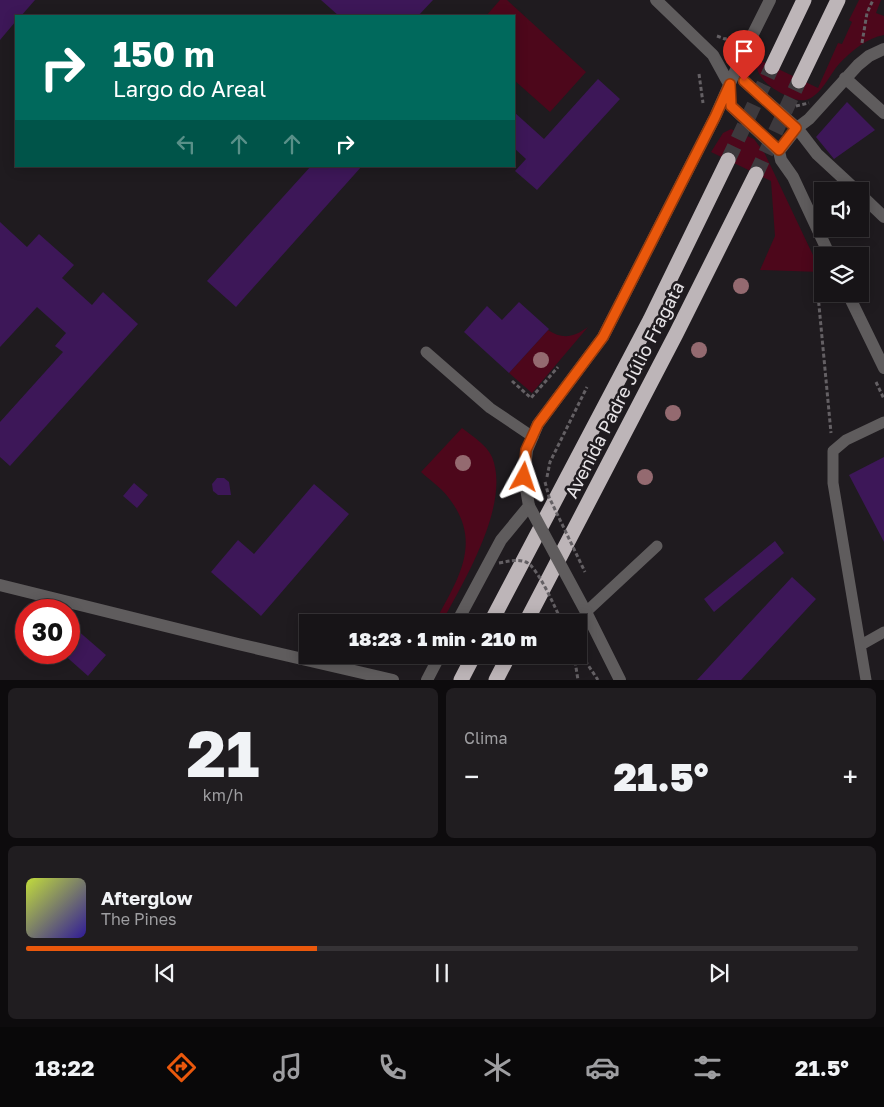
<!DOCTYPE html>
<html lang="pt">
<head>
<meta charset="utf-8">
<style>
  :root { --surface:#171417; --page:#201d20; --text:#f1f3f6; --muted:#9e9ea1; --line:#363336; --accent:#ea580c }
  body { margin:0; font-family:"Golos Text",sans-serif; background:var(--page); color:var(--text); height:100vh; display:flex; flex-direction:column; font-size:19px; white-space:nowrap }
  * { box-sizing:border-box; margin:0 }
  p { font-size:16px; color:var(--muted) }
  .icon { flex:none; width:28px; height:28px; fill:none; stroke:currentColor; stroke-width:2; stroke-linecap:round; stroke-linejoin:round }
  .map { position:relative; height:680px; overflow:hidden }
  .sheet { display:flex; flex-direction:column; gap:8px; padding:8px; background:#0d0b0d; flex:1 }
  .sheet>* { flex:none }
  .hud { position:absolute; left:15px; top:15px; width:500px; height:152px; border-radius:0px; box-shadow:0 2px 12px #0003,0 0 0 1px var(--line); background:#00695c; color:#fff; overflow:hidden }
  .fabs { position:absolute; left:814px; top:182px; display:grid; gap:10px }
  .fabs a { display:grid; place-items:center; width:55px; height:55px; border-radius:0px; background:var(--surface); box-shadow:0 2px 12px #0003,0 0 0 1px var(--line); font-size:25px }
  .speed { position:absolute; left:15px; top:599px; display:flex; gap:10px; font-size:25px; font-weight:700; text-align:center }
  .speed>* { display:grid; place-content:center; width:65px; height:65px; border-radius:50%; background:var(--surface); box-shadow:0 2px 12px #0003,0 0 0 1px var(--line); line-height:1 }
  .speed .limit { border:8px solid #d22; background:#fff; color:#111 }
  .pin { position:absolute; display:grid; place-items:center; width:42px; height:42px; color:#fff; margin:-51px -21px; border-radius:50% 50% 50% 0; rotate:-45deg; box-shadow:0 0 5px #0007 }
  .pin .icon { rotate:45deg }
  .me { position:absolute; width:55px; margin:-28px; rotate:5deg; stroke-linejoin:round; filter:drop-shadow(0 0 4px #0008) }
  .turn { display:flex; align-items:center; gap:18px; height:105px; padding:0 15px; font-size:22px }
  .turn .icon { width:65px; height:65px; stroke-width:2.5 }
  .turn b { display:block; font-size:35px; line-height:42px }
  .lanes { display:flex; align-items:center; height:48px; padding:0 15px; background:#0003; justify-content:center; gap:25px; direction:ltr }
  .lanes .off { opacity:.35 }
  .big { font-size:38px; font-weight:800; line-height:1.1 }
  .sheet .card { flex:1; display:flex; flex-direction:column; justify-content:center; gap:8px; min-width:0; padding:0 18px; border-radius:8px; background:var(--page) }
  .sheet .dial { align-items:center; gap:0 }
  .dial b { font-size:65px; line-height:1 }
  .song { display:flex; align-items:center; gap:15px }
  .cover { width:60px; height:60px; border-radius:8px; background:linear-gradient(135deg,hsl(70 70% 55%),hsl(250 70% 35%)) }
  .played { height:5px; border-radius:2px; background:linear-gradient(90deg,var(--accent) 35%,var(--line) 35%) }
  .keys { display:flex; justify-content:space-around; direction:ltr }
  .heat { display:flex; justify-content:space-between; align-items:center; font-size:28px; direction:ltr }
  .sheet .tiles { flex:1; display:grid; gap:8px; grid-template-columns:1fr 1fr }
  .card:last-child { grid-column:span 2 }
  .trip { position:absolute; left:299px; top:614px; width:288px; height:50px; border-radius:0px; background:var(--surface); box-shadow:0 2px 12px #0003,0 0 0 1px var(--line); font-weight:800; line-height:50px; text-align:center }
  .tab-bar { display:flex; height:80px; justify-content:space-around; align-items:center; background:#090809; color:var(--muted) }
  .tab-bar .icon { width:35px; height:35px }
  .tab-bar .selected { color:var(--accent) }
  .tab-bar b { font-size:22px; color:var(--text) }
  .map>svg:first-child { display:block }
  .green { fill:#4d071b }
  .building { fill:#3d1758 }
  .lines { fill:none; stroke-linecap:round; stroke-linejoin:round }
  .highway-tunnel { stroke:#3d393d; stroke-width:15; stroke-dasharray:15 8; stroke-linecap:butt }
  .path { stroke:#646064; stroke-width:3; stroke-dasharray:4 2.5; stroke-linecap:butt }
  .lane { stroke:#5f5c5d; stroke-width:11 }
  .street { stroke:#5f5c5d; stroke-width:12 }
  .highway { stroke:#bdb5b8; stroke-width:15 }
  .path-bridge { stroke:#646064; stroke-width:3; stroke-dasharray:4 2.5; stroke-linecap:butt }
  .street-bridge { stroke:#5f5c5d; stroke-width:12 }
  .tree { fill:#946a70 }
  .route-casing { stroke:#983908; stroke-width:12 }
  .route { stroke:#ea580c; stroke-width:9 }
  .labels { text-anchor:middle; stroke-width:5; stroke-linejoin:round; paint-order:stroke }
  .street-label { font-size:18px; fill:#e7e4e7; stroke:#1f1b1f }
</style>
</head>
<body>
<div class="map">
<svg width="884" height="680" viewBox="0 0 884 680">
  <rect width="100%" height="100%" fill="#1f1b1f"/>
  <path class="green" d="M500,0H507L586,72L550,112L514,80V16H486Z
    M859,0H881L876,13L884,16V35C867,38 851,51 839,64C830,74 821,96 806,100C795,102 783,94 774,89C762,81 756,72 755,58L818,88L838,43L842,44L852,22L849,20Z
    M731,129L754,139L765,154L821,272L760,270L775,236L771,181L711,152L723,133Z
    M588,327L532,393L509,373L548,330C563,340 574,337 588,327Z
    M462,428C472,436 487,445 492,457C511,504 464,581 442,622H435C456,582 483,545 451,501C444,490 431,481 421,472Z"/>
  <path class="building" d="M0,0H35L21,16H16V21L0,40Z
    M321,0H433L418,16H339Z
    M598,79L620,99L537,190L515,171L526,159L514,148V112L544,139Z
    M847,102L875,130L834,159L816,137Z
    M311,166H362L236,307L207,281Z
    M0,222L27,247L39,234L74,265L62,278L92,305L103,292L138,324L10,466L0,457V422L63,352L55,346L66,333L37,307L0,347Z
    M519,302L549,329L509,373L464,332L487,306L502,320Z
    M884,457V542L849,475Z
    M217,478H224L229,482L231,495H218L213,491L212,484Z
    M134,483L148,495L137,508L123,496Z
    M314,484L349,514L261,616L211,572L238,540L254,554Z
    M775,541L784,553L714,612L704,599Z
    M792,577L816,599L741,680H697Z
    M69,623L106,655L88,676L61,652H69Z"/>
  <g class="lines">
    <path class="highway-tunnel" d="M728,160L772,67
      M756,174L799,81"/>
    <path class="path" d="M717,36L725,39L734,36
      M862,43L867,13L873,0
      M699,74L703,103
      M815,263L831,433
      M512,381L531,398L558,367
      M876,382L884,399
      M547,477L550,462L587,387
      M578,650L598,680
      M574,655L578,680"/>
    <path class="lane" d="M426,352L490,408L533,437
      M586,612L657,546
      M861,645L884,632
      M866,680L833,483V451L846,440L884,422"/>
    <path class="street" d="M656,0L713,55L729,84
      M845,78L884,113
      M797,128L817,154L857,191
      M860,194L884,217
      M830,256L793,177L781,160L779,151L797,128L809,119L858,65L869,56L884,49
      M848,294L884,368
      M0,585L238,644L393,680
      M586,612L620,680
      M457,622L501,540L529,506L524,477L527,450L538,424L603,337L715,117L742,56L770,0
      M427,680L440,655"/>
    <path class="highway" d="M772,67L804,0
      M799,81L838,0
      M491,622L650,320L728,160
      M526,622L676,334L756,174
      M461,680L474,655
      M496,680L509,655"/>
    <path class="path-bridge" d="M796,106L809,103
      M545,482L549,497L585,572
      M499,563C509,561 517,559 526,562C538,567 556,610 562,622"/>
    <path class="street-bridge" d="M744,81L797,128
      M731,106L779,151
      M529,506L586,612"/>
  </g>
  <g class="tree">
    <circle cx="741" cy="286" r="8"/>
    <circle cx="699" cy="350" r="8"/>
    <circle cx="541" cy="360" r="8"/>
    <circle cx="673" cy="413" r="8"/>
    <circle cx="463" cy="463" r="8"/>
    <circle cx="645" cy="477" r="8"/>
  </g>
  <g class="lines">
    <g class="route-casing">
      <path id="route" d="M524,477L526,450L538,424L603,337L715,117L730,84L731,106L779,150L796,128L744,81"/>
    </g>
    <use href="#route" class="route"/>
  </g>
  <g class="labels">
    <g class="street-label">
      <text transform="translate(625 390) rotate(-63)" y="6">Avenida Padre Júlio Fragata</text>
    </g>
  </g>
</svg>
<div class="fabs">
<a><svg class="icon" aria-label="sound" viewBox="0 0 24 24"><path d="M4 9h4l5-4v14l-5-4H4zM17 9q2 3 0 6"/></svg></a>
<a><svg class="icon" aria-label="layers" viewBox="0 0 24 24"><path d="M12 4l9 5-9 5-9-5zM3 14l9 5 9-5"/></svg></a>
</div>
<div class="speed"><div class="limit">30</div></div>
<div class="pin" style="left:744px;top:81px;background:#d93025"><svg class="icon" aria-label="arrive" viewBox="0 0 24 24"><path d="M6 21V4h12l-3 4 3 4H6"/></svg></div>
<svg class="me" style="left:524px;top:477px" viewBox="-20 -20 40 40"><path d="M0-17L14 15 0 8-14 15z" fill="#ea580c" stroke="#fff" stroke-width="4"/></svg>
<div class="trip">18:23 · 1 min · 210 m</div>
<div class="hud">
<div class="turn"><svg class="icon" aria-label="right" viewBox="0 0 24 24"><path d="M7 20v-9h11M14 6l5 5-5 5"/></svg><div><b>150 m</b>Largo do Areal</div></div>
<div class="lanes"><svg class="icon off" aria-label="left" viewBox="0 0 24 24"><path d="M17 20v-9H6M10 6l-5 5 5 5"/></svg><svg class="icon off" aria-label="ahead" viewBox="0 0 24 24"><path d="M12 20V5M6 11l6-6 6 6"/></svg><svg class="icon off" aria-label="ahead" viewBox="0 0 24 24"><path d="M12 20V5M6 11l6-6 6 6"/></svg><svg class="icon" aria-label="right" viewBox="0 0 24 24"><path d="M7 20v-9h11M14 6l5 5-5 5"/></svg></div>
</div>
</div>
<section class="sheet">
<div class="tiles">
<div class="card dial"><b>21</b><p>km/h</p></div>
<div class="card"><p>Clima</p>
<div class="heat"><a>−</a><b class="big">21.5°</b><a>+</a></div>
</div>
<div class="card">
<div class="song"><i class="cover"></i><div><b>Afterglow</b><p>The Pines</p></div></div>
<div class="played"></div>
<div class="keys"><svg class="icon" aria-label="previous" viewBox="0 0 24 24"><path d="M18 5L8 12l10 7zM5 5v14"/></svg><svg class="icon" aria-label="pause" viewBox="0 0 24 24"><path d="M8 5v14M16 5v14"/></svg><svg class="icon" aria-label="next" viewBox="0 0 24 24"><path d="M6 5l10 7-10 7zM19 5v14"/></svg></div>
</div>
</div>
</section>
<nav class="tab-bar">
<b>18:22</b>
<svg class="icon selected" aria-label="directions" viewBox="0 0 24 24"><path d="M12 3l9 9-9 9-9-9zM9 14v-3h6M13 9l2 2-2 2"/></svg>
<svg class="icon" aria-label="music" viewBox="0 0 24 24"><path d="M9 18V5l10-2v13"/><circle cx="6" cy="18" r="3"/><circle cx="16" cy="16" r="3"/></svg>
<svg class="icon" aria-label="phone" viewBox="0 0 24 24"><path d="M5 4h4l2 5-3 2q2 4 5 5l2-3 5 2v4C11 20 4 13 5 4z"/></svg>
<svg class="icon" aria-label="climate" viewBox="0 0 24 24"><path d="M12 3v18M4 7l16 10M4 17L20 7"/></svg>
<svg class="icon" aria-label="car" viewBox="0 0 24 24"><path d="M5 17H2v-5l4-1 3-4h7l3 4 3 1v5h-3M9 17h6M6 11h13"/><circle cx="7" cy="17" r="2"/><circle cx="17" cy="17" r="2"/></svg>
<svg class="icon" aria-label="filters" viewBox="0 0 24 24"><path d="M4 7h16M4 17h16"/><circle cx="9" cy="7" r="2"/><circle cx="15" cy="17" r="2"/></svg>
<b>21.5°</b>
</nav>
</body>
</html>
